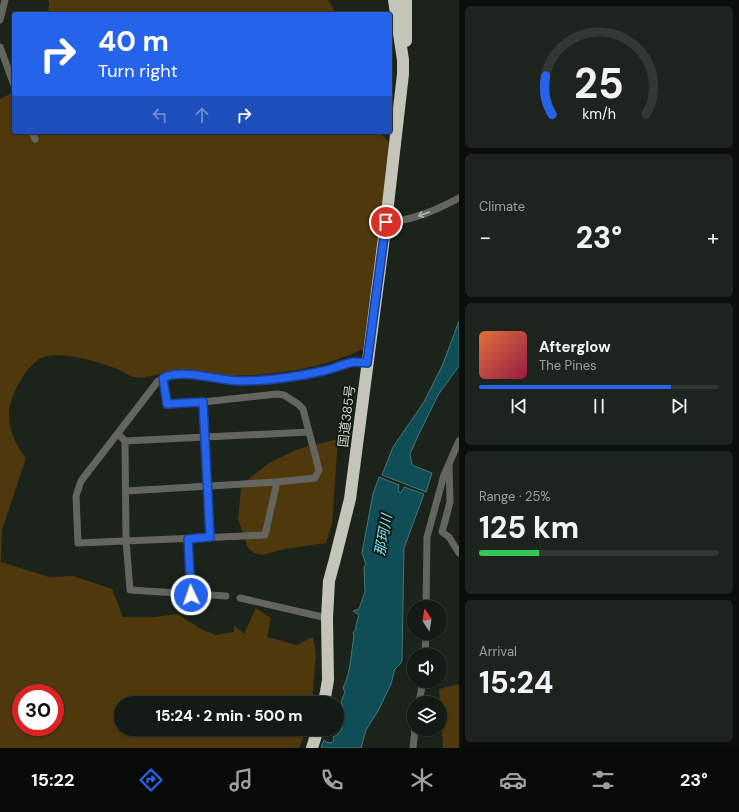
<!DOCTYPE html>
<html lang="en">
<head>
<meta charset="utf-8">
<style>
  :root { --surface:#141a14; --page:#1d231d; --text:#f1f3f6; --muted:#9da1a0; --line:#333834; --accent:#2563eb }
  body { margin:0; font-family:"DM Sans","Noto Sans JP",sans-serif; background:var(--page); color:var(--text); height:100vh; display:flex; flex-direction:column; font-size:15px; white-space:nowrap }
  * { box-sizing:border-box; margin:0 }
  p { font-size:13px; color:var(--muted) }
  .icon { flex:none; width:22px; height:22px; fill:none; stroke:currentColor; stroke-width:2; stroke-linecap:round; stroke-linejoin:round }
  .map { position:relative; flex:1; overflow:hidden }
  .panel { display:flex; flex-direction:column; gap:6px; padding:6px; background:#0b0e0b; width:280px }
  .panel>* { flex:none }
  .top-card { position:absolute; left:12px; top:12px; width:380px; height:122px; border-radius:4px; box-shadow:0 1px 3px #0004,0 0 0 1px var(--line); background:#2563eb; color:#fff; overflow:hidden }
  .needle { width:26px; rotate:348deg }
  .fabs { position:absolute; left:407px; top:600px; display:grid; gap:8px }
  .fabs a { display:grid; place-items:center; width:40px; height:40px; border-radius:50%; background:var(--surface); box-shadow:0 1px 3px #0004,0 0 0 1px var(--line); font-size:20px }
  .speed { position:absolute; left:12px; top:684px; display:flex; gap:8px; font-size:20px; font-weight:700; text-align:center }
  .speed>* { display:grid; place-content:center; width:52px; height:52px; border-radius:50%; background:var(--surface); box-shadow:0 1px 3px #0004,0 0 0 1px var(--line); line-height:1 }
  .speed .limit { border:6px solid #d22; background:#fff; color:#111 }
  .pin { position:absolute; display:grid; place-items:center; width:34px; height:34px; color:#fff; margin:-17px; border:2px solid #fff; border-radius:50%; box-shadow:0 1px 4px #0007 }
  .me { position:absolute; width:44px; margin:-22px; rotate:357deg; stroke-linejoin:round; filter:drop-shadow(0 0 3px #0008) }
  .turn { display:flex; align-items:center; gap:14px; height:84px; padding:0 20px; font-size:18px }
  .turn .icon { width:52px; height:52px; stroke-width:2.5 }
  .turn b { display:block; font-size:28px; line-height:34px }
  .lanes { display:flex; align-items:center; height:38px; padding:0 20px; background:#0003; justify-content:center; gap:20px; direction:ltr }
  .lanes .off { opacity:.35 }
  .big { font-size:30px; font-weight:800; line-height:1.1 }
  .panel .card { flex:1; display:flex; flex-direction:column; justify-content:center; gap:6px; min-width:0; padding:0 14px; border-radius:6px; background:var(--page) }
  .panel .dial { align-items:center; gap:0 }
  .dial svg { height:104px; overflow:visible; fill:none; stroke:var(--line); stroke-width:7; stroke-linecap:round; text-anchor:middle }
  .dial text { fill:var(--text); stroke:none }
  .song { display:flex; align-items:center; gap:12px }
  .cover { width:48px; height:48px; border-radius:6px; background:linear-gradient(135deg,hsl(20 70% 55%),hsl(340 70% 35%)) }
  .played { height:4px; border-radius:2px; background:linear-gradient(90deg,var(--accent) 80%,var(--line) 80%) }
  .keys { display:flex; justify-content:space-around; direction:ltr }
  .heat { display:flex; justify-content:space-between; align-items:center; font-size:22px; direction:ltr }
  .charge { height:6px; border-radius:3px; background:linear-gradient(90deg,#34c759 25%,var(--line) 0) }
  .trip { position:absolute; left:114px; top:696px; width:230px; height:40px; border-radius:20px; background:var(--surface); box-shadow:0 1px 3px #0004,0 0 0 1px var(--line); font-weight:800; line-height:40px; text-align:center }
  .tabs { display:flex; height:64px; justify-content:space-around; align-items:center; background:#080a08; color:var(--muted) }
  .tabs .icon { width:28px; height:28px }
  .tabs .active { color:var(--accent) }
  .tabs b { font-size:18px; color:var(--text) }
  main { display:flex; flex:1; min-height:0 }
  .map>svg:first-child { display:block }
  .green { fill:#4f380b; fill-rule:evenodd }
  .water { fill:#0f4e56; stroke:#49767a }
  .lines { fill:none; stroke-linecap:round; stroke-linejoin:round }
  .street { stroke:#64655f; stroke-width:7 }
  .highway { stroke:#c4c5b8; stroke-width:12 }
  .oneway { stroke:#afb3ad }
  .route-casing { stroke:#184099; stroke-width:10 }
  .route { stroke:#2563eb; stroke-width:7 }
  .labels { text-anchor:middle; stroke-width:4; stroke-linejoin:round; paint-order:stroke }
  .street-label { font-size:13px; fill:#cfd4cf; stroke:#121a12 }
  .water-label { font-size:14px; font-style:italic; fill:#78e8fa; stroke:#121a12 }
</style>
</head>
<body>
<main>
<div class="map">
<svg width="459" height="748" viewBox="0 0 459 748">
  <rect width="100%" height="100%" fill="#1b231b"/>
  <path class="green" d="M48,0H328L334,10L335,14H48L49,3Z
    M14,92V132H380L390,144L381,233L363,349C350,355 337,360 323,364C283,375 239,377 197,376C185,376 173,374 161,374C156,374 151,377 146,377C143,378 138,377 134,377C128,376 123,371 118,369C97,362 65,351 44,357C27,362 9,397 9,414C9,430 16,446 26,458L2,530L1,562L49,577L73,576L112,589L123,617H155L178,614L199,628L215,635L234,632V625L244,634L256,608L271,618L267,637L297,645L313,637L316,654L312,703H121V729H307L299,748H0V99ZM21,693H55V727H21Z
    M338,439L332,524L326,543L285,549L263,555L254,553L248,548L238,519L241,489L251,477L269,463L298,449Z
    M459,684V748H443L439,689Z"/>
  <path class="water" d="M459,321V366L438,395L418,436L410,454L412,465L432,473L426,492L382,475L393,447L424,402L443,364Z
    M379,477L399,485L398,491L401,493L404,487L424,494L404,548L402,660L401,663L395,669L391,684L378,711L366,730L361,748H321L324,740L326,742L332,743L334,740L333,737L337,735L342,729L339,720V717L337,718V711L343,707L341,702L345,692L343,688C351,673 351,652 354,636L353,633L356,629V625L359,615L353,611L359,609L365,592L364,567L366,564L362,553L373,494Z"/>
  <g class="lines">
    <path class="street" d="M0,20L5,0
      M0,47L14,85
      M32,132L35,139
      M386,222C412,221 436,210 459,198
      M203,402L210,537
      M118,434L125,441L126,540L130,590L226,596
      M125,441L309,432
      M449,464L450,502L442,532L449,537L459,553
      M277,482L265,535L78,543L76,496L81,481L158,381L167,376L182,373L218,379L241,381L284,379L326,371L355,362L367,363
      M126,491L277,482L315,478L319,470L303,409L298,404L284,395L277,394L203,402L167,404L163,378
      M188,539L191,595
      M240,598L327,618
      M426,607L427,537L444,475L459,441
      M425,655L426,633
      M419,703L423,681
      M413,748L415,729"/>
    <path class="highway" d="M406,0V41
      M324,703L328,680L327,618L329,581L335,559L350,499L386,222L403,74V60L394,0
      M312,748L318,729"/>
  </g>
  <defs><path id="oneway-shaft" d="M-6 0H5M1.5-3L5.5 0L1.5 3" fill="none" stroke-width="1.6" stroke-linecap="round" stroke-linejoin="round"/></defs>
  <use class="oneway" href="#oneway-shaft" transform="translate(424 214) rotate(161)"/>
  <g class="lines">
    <g class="route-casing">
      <path id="route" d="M191,595L188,539L210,537L203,402L167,404L163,378C181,368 219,381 241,381C269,381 296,377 323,371C334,369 344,363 355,362C359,362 364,363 367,363L386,222"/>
    </g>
    <use href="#route" class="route"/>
  </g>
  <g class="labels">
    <g class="street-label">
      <text transform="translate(346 416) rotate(-83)" y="5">国道385号</text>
    </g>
    <g class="water-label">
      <text transform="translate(383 535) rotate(-80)" y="5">那珂川</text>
    </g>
  </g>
</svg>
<div class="fabs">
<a><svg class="needle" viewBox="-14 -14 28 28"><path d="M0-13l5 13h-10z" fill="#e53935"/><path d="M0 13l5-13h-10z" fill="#9da1a0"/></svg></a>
<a><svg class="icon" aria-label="sound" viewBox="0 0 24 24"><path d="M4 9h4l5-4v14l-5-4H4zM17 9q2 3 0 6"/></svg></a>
<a><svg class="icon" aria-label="layers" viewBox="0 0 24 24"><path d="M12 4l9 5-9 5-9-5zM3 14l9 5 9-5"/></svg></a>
</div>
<div class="speed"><div class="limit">30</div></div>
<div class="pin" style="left:386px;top:222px;background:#d93025"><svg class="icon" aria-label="arrive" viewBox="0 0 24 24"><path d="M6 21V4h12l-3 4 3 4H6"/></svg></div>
<svg class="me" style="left:191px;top:595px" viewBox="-20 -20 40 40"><circle r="17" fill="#2563eb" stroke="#fff" stroke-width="3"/><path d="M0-11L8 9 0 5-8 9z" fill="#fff"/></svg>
<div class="trip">15:24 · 2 min · 500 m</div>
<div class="top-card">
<div class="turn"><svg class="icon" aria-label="right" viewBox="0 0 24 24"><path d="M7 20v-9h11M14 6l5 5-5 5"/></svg><div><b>40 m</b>Turn right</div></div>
<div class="lanes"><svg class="icon off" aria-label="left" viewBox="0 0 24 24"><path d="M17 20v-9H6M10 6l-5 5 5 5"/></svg><svg class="icon off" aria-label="ahead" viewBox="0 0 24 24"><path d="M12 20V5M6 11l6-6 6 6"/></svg><svg class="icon" aria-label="right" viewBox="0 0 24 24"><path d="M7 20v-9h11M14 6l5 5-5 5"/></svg></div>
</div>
</div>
<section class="panel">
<div class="card dial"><svg viewBox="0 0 100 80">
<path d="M14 69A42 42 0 1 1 86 69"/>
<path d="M14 69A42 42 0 0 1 9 39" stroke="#2563eb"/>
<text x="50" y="56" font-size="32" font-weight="700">25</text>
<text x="50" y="72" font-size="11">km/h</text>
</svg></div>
<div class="card"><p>Climate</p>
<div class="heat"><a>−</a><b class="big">23°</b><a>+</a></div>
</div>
<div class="card">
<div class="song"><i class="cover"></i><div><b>Afterglow</b><p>The Pines</p></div></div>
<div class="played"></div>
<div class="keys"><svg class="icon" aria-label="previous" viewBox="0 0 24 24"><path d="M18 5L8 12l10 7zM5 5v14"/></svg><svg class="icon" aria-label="pause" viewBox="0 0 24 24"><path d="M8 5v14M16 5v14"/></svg><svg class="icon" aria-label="next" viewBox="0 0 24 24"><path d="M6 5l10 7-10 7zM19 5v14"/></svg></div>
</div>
<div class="card"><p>Range · 25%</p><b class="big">125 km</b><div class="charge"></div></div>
<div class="card"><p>Arrival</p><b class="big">15:24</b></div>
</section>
</main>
<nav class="tabs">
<b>15:22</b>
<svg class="icon active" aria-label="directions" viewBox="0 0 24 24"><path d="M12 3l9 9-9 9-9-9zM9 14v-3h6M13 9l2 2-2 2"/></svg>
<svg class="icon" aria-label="music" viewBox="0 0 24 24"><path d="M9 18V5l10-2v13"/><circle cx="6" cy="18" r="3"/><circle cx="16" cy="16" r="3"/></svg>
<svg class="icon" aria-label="phone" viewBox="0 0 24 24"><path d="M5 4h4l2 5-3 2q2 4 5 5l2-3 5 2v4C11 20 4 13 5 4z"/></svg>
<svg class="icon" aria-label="climate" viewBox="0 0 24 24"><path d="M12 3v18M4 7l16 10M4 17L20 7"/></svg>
<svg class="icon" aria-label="car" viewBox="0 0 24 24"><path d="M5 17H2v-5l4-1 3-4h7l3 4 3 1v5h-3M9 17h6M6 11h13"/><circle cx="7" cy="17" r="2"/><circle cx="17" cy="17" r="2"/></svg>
<svg class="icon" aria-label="filters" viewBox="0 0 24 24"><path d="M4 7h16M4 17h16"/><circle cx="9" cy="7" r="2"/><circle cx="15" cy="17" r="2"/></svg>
<b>23°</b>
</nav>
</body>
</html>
